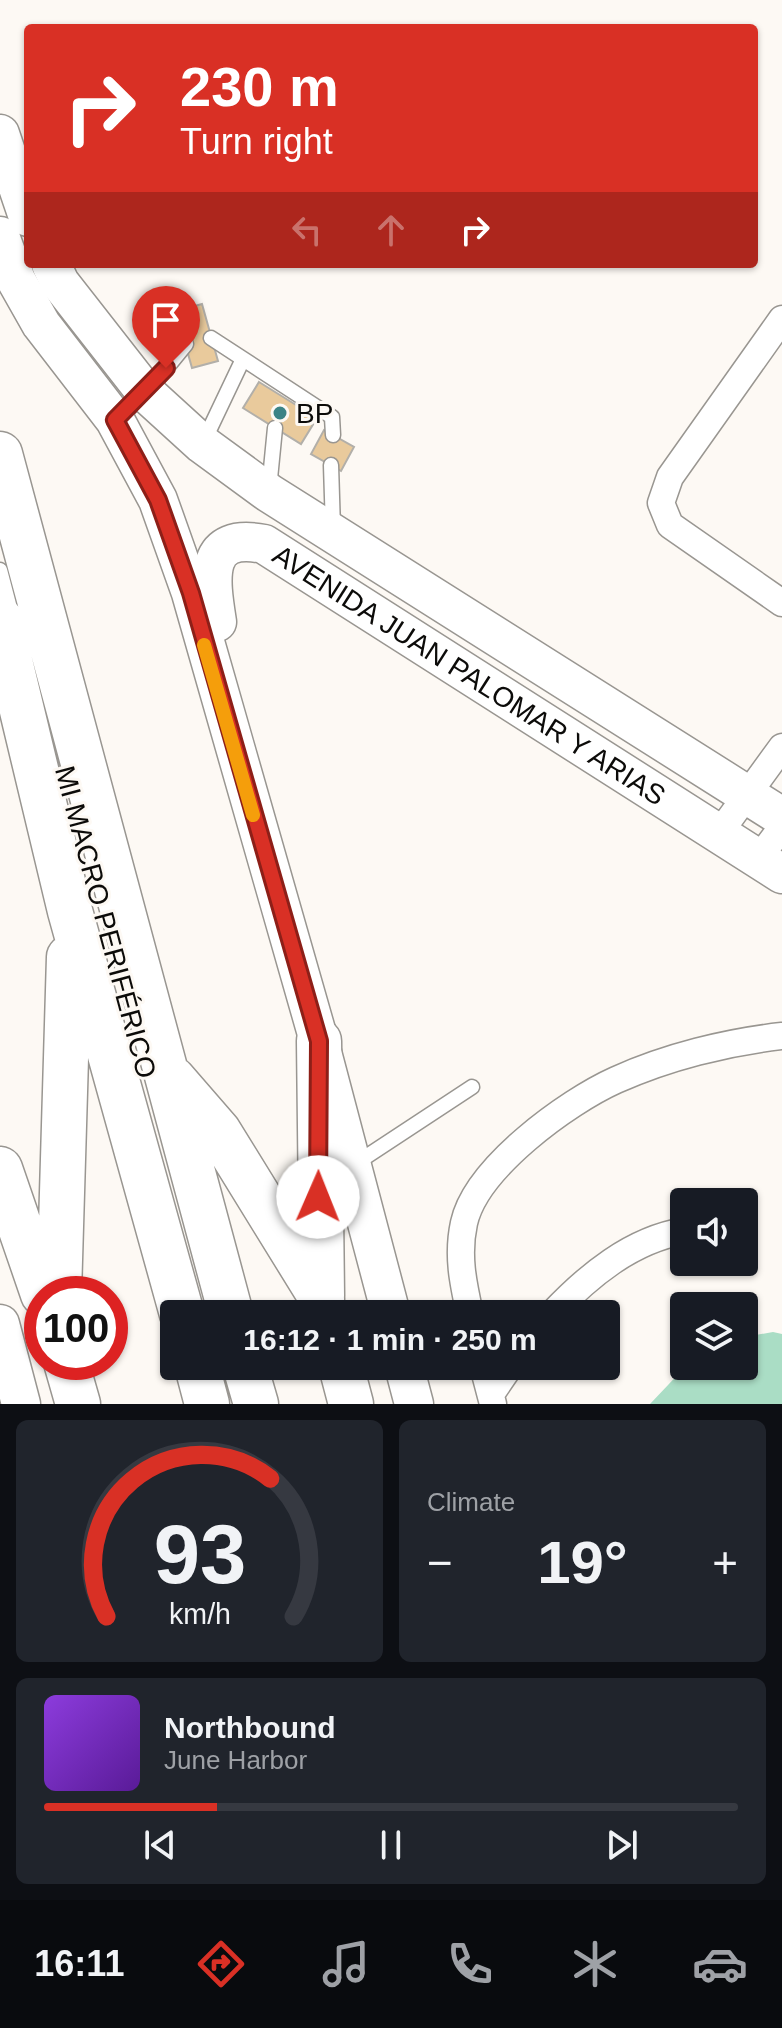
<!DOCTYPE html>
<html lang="en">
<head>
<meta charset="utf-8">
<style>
  :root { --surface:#171b24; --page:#20242c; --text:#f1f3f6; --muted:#9ea1a6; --line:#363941; --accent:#d93025 }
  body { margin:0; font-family:Helvetica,sans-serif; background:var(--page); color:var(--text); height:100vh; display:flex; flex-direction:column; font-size:30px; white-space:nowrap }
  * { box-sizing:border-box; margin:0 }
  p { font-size:26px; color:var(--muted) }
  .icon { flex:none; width:44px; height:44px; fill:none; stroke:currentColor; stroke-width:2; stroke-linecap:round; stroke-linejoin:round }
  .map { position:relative; height:1404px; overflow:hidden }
  .sheet { display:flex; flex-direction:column; gap:16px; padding:16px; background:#0d0f14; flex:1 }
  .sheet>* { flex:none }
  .top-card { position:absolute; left:24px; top:24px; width:734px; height:244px; border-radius:8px; box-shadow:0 2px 6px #0004; background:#d93025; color:#fff; overflow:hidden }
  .controls { position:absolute; left:670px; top:1188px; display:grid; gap:16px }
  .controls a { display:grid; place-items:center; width:88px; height:88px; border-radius:8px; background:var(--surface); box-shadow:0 2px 6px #0004; font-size:40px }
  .speed { position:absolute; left:24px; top:1276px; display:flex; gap:16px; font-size:40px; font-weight:700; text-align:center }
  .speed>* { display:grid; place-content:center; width:104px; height:104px; border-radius:50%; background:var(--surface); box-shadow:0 2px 6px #0004; line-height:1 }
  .speed .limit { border:12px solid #d22; background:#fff; color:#111 }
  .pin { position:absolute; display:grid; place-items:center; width:68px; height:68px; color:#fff; margin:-82px -34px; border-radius:50% 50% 50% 0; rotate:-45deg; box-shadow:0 0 8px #0007 }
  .pin .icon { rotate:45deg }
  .me { position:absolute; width:88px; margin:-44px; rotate:1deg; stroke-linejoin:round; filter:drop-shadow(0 0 6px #0008) }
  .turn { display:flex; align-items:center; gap:28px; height:168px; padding:0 24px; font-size:36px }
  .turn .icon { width:104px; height:104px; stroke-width:2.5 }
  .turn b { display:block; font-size:56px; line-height:68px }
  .lanes { display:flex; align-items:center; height:76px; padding:0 24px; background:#0003; justify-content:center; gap:40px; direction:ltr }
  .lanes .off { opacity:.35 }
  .big { font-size:60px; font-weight:700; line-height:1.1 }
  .sheet .tile { flex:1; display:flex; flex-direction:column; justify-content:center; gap:12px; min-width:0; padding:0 28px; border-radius:12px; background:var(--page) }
  .sheet .dial { align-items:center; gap:0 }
  .dial svg { height:208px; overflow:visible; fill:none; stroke:var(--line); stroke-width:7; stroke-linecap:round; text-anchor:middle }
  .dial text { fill:var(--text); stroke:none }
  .song { display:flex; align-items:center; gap:24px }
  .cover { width:96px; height:96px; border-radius:12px; background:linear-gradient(135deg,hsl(270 70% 55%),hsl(270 70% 35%)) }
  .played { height:8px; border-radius:4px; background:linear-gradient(90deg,var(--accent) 25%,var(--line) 25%) }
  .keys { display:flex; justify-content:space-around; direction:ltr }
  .heat { display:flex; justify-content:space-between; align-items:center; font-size:44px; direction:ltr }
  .sheet .tiles { flex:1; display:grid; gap:16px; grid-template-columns:1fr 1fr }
  .tile:last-child { grid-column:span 2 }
  .trip { position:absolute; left:160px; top:1300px; width:460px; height:80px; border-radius:8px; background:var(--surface); box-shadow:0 2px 6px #0004; font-weight:700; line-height:80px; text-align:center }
  .tab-bar { display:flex; height:128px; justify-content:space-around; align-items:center; background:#090b0e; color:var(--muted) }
  .tab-bar .icon { width:56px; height:56px }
  .tab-bar .on { color:var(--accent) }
  .tab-bar b { font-size:36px; color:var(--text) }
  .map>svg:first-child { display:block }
  .green { fill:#aaddc5 }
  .building { fill:#e9ca9c; stroke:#b2afa9; stroke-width:2 }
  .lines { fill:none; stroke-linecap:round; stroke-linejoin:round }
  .lane-casing { stroke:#999691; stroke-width:17 }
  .street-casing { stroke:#999691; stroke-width:29 }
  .secondary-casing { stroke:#999691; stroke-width:41 }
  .highway-casing { stroke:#999691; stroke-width:47 }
  .lane { stroke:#fff; stroke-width:14 }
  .street { stroke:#fff; stroke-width:26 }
  .secondary { stroke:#fff; stroke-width:38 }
  .highway { stroke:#fff; stroke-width:44 }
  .route-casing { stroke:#8d1f18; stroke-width:20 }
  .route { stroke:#d93025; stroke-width:14 }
  .slow { stroke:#f59e0b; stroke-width:14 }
  .poi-dot { fill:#3b8386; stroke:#fdf9f4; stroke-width:3 }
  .labels { text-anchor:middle; stroke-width:6; stroke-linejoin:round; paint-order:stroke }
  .poi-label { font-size:28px; fill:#0c0b09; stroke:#fdf9f4; text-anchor:start }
  .street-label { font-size:28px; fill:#0c0b09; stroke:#fdf9f4 }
</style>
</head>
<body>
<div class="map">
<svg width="782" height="1404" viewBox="0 0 782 1404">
  <rect width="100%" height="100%" fill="#fdf9f4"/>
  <path class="green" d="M773,1332L782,1334V1404H650L686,1366H744V1337Z"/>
  <path class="building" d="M202,304L218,361L192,368L176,311Z
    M259,382L317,418L301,444L243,408Z
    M324,430L354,447L341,471L311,454Z"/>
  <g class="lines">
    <g class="lane-casing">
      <path id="lane" d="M211,338L332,417L333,435
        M116,420L146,393L186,344
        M204,441L243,359
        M331,465L333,529
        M269,489L275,428
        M0,570L12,616
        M355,1164L472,1087"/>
    </g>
    <g class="street-casing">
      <path id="street" d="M782,319L670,477L661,503L670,525L782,603
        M720,832L782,747
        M759,858L782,827
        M470,1314C463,1283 457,1255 464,1223C476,1168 567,1102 616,1080C667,1057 727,1042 782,1036
        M552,1314C588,1276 631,1240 684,1231
        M483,1366L493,1404
        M491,1394L510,1366"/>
    </g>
    <g class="secondary-casing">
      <g id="secondary">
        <path d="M0,134L28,217"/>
        <path d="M0,236L16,280L41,324L115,420L158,500L191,593L319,1041L391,1314"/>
        <path d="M51,264L60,283L146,393L202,444L269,493L782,817"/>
        <path id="s1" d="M217,622C210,578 203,532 264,544L782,874"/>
        <path d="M0,1324L21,1404"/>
        <path d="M404,1366L414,1404"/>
      </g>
    </g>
    <g class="highway-casing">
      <path id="highway" d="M0,454L231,1314
        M0,619L70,911L182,1314
        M319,1041L322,1296
        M173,1079L219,1132L322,1299
        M0,1169L43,1294
        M59,1294L69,957
        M66,1362L78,1404
        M197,1366L207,1404
        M245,1366L256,1404
        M341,1366L351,1404"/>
    </g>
    <use href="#lane" class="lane"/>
    <use href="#street" class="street"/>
    <use href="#secondary" class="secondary"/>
    <use href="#highway" class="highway"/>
  </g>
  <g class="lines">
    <g class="route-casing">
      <path id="route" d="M166,368L115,420L158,500L191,593L319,1041L318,1197"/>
    </g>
    <use href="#route" class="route"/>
    <path class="slow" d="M204,645L253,815"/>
  </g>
  <circle class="poi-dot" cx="280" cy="413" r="8"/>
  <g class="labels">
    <g class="poi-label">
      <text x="296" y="423">BP</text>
    </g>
    <g class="street-label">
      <text dy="10" stroke="none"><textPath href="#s1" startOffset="362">AVENIDA JUAN PALOMAR Y ARIAS</textPath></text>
      <text transform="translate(106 922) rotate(75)" y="10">MI MACRO PERIFÉRICO</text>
    </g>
  </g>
</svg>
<div class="controls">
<a><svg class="icon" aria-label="sound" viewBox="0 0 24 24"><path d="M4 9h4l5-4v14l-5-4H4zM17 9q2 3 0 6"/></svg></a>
<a><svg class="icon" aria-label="layers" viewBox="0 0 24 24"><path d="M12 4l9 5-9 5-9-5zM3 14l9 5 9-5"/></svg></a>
</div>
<div class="speed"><div class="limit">100</div></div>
<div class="pin" style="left:166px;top:368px;background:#d93025"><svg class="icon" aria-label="arrive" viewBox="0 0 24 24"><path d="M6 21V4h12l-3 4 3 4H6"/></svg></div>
<svg class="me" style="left:318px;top:1197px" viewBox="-20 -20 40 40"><circle r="19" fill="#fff"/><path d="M0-13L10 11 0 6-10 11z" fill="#d93025"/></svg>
<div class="trip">16:12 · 1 min · 250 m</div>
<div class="top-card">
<div class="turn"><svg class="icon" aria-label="right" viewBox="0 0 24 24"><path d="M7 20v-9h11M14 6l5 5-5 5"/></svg><div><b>230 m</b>Turn right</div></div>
<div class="lanes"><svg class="icon off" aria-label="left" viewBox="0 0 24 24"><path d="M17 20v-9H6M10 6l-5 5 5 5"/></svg><svg class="icon off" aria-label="ahead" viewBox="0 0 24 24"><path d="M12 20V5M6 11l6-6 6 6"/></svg><svg class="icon" aria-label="right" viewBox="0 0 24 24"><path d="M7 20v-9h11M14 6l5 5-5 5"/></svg></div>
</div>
</div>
<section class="sheet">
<div class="tiles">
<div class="tile dial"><svg viewBox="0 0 100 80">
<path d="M14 69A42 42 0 1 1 86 69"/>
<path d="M14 69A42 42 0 0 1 77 16" stroke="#d93025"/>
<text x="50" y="56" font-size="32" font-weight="700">93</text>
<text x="50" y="72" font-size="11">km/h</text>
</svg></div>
<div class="tile"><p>Climate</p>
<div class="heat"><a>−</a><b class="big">19°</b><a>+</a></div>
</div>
<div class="tile">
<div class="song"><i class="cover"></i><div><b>Northbound</b><p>June Harbor</p></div></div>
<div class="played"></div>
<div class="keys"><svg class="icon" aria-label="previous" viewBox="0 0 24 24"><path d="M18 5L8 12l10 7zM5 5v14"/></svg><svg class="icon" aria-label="pause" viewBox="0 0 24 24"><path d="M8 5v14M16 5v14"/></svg><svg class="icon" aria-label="next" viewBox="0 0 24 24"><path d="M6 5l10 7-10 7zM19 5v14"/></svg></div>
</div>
</div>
</section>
<nav class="tab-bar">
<b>16:11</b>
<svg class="icon on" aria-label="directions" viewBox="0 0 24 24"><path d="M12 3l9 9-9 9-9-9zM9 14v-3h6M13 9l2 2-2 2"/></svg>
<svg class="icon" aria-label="music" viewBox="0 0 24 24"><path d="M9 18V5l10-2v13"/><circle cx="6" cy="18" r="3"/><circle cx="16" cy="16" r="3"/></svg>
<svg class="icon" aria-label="phone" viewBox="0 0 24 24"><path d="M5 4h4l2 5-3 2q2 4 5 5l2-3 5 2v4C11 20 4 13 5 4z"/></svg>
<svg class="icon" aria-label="climate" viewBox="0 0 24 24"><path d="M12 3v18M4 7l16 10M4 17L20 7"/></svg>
<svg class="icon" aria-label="car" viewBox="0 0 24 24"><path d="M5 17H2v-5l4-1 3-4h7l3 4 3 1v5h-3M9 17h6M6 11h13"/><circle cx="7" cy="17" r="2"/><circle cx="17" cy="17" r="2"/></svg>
</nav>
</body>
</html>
